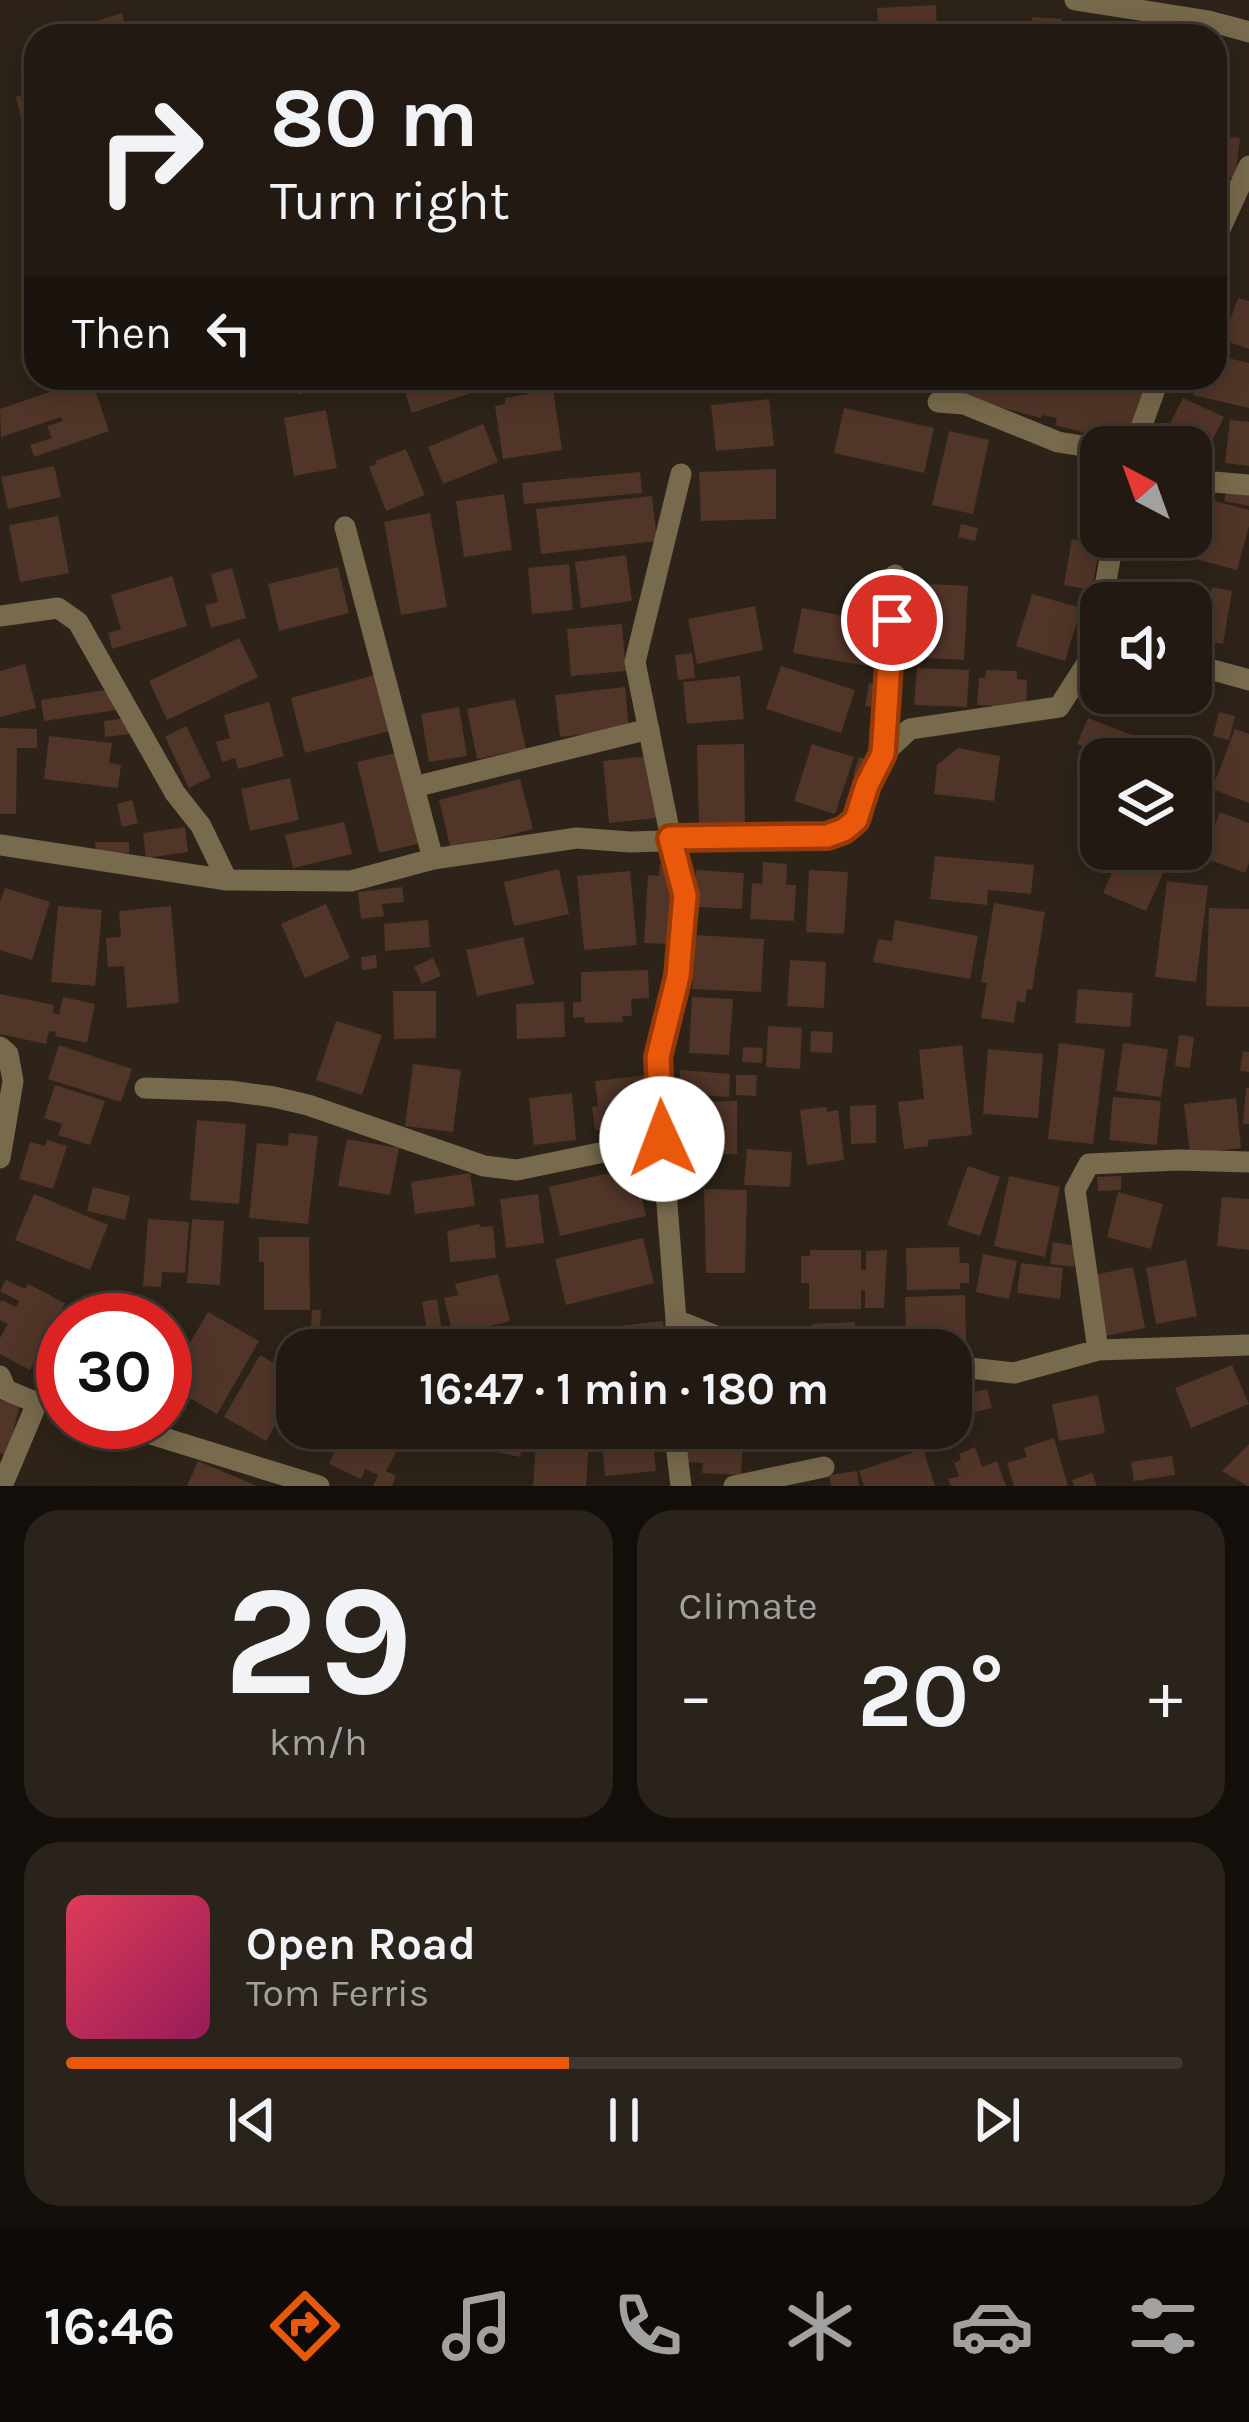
<!DOCTYPE html>
<html lang="en">
<head>
<meta charset="utf-8">
<style>
  :root { --surface:#221a12; --page:#2a231b; --text:#f1f3f6; --muted:#a2a19f; --line:#3f3832; --accent:#ea580c }
  body { margin:0; font-family:Karla,sans-serif; background:var(--page); color:var(--text); height:100vh; display:flex; flex-direction:column; font-size:45px; white-space:nowrap }
  * { box-sizing:border-box; margin:0 }
  p { font-size:39px; color:var(--muted) }
  .icon { flex:none; width:66px; height:66px; fill:none; stroke:currentColor; stroke-width:2; stroke-linecap:round; stroke-linejoin:round }
  .map { position:relative; height:1486px; overflow:hidden }
  .panel { display:flex; flex-direction:column; gap:24px; padding:24px; background:#130e0a; flex:1 }
  .panel>* { flex:none }
  .guide { position:absolute; left:24px; top:24px; width:1203px; height:366px; border-radius:36px; box-shadow:0 6px 30px #0003,0 0 0 3px var(--line); background:#221a12; color:var(--text); overflow:hidden }
  .needle { width:78px; rotate:319deg }
  .buttons { position:absolute; left:1080px; top:426px; display:grid; gap:24px }
  .buttons a { display:grid; place-items:center; width:132px; height:132px; border-radius:24px; background:var(--surface); box-shadow:0 6px 30px #0003,0 0 0 3px var(--line); font-size:60px }
  .speed { position:absolute; left:36px; top:1293px; display:flex; gap:24px; font-size:60px; font-weight:700; text-align:center }
  .speed>* { display:grid; place-content:center; width:156px; height:156px; border-radius:50%; background:var(--surface); box-shadow:0 6px 30px #0003,0 0 0 3px var(--line); line-height:1 }
  .speed .limit { border:18px solid #d22; background:#fff; color:#111 }
  .pin { position:absolute; display:grid; place-items:center; width:102px; height:102px; color:#fff; margin:-51px; border:6px solid #fff; border-radius:50%; box-shadow:0 3px 12px #0007 }
  .me { position:absolute; width:132px; margin:-66px; rotate:358deg; stroke-linejoin:round; filter:drop-shadow(0 0 9px #0008) }
  .turn { display:flex; align-items:center; gap:42px; height:252px; padding:0 48px; font-size:54px }
  .turn .icon { width:156px; height:156px; stroke-width:2.5 }
  .turn b { display:block; font-size:84px; line-height:102px }
  .then { display:flex; align-items:center; height:114px; padding:0 48px; background:#0003; gap:24px; font-size:45px }
  .big { font-size:90px; font-weight:700; line-height:1.1 }
  .panel .card { flex:1; display:flex; flex-direction:column; justify-content:center; gap:18px; min-width:0; padding:0 42px; border-radius:36px; background:var(--page) }
  .panel .dial { align-items:center; gap:0 }
  .dial b { font-size:156px; line-height:1 }
  .song { display:flex; align-items:center; gap:36px }
  .cover { width:144px; height:144px; border-radius:18px; background:linear-gradient(135deg,hsl(350 70% 55%),hsl(330 70% 35%)) }
  .played { height:12px; border-radius:6px; background:linear-gradient(90deg,var(--accent) 45%,var(--line) 45%) }
  .keys { display:flex; justify-content:space-around; direction:ltr }
  .heat { display:flex; justify-content:space-between; align-items:center; font-size:66px; direction:ltr }
  .panel .tiles { flex:1; display:grid; gap:24px; grid-template-columns:1fr 1fr }
  .card:last-child { grid-column:span 2 }
  .trip { position:absolute; left:276px; top:1329px; width:696px; height:120px; border-radius:36px; background:var(--surface); box-shadow:0 6px 30px #0003,0 0 0 3px var(--line); font-weight:700; line-height:120px; text-align:center }
  .tabs { display:flex; height:192px; justify-content:space-around; align-items:center; background:#0e0a07; color:var(--muted) }
  .tabs .icon { width:84px; height:84px }
  .tabs .current { color:var(--accent) }
  .tabs b { font-size:54px; color:var(--text) }
  .map>svg:first-child { display:block }
  .building { fill:#513528 }
  .lines { fill:none; stroke-linecap:round; stroke-linejoin:round }
  .street { stroke:#786a4c; stroke-width:21 }
  .route-casing { stroke:#983908; stroke-width:30 }
  .route { stroke:#ea580c; stroke-width:21 }
</style>
</head>
<body>
<div class="map">
<svg width="1249" height="1486" viewBox="0 0 1249 1486">
  <rect width="100%" height="100%" fill="#2d2318"/>
  <path class="building" d="M936,5L937,36H916V31L903,32L904,36H879L877,8Z
    M122,13L128,36H83L80,26Z
    M1032,17L1062,19L1060,36L1031,35Z
    M857,29V36H825L824,30Z
    M36,92V170H34L16,97Z
    M1229,137L1240,138L1235,178L1225,177Z
    M1238,298L1249,301V349L1223,340Z
    M1215,355L1249,363V408L1193,395L1197,378H1215Z
    M91,378L109,431L34,457L30,445L52,438L47,426L63,421L61,417L1,437L0,409Z
    M268,378H328L329,383L298,395L294,384L274,392Z
    M400,378H467L471,393L412,413Z
    M755,378H861V386L756,390Z
    M867,378H926L924,389L867,383Z
    M930,378H959V384L930,381Z
    M963,378H1038L1067,386L1069,378L1108,388L1111,378H1156L1138,446L1055,425L1057,418L1042,415L1041,418L959,397Z
    M552,383L562,450L503,459L495,406L505,404V398L529,394L528,387Z
    M1183,398L1224,417L1199,467L1191,463V447H1158Z
    M769,399L774,446L716,451L711,405Z
    M844,408L934,428L924,473L834,453Z
    M326,410L337,468L294,476L284,418Z
    M1230,420L1249,422V466L1225,463Z
    M483,424L498,462L443,484L428,447Z
    M949,431L989,440L973,514L932,505Z
    M406,449L425,495L386,511L369,467L377,464L375,461Z
    M54,466L61,497L8,509L1,477Z
    M1100,468H1101V531L1084,526Z
    M776,469V519L701,521L699,472Z
    M640,472L642,493L524,504L522,483Z
    M1227,489L1249,494V506L1224,501Z
    M504,494L512,550L464,557L456,501Z
    M652,496L657,541L541,554L536,509Z
    M1211,500L1249,510V526L1237,570L1196,559Z
    M430,513L447,607L401,615L384,522Z
    M58,516L69,573L20,582L9,525Z
    M961,524L978,528L975,541L958,537Z
    M1072,539L1100,544L1092,590L1064,585Z
    M626,555L632,601L581,608L575,562Z
    M569,564L573,610L532,614L528,568Z
    M338,567L349,613L279,631L268,584Z
    M232,568L246,618L211,628L205,605L218,602L211,574Z
    M172,576L187,626L112,649L108,633L121,629L111,595Z
    M930,584L968,586L964,660L925,658Z
    M1212,587L1232,591L1223,644L1210,641L1212,626L1206,625Z
    M1032,594L1081,608L1065,661L1016,646Z
    M755,606L763,650L697,664L688,619Z
    M802,608L875,622L867,666L793,653Z
    M622,624L626,671L571,676L567,629Z
    M239,638L258,677L167,720L149,681Z
    M692,653L695,678L678,680L675,655Z
    M25,664L36,708L0,717V671Z
    M781,666L855,690L841,733L766,709Z
    M917,668L969,670L967,707L914,705Z
    M986,670L1017,671V679L1027,680L1026,708L977,705L979,678H985Z
    M378,674L393,730L305,753L291,698Z
    M740,676L744,719L687,724L683,682Z
    M869,683L883,685L880,708L865,706Z
    M625,687L629,729L560,737L555,695Z
    M112,689L116,710L44,721L41,700Z
    M1111,693L1122,695L1119,708L1108,705Z
    M1125,693H1157L1154,711L1123,707Z
    M515,699L526,749L477,759L467,709Z
    M269,702L284,756L238,769L235,758L222,762L216,742L230,738L224,715Z
    M459,707L467,756L429,762L421,714Z
    M1219,712L1235,716L1229,740L1213,736Z
    M130,718L131,734L105,737L104,721Z
    M1088,718L1140,738L1132,759H1116L1077,744Z
    M186,726L211,777L189,788L165,737Z
    M0,728L37,729V748H17L16,814H0Z
    M1235,729L1249,734V803L1212,789Z
    M49,736L112,743L109,763L121,765L118,788L44,779Z
    M1156,737L1198,750L1192,770L1191,759H1149Z
    M744,744L745,828L699,829L697,745Z
    M812,744L854,757L835,814L794,801Z
    M958,748L1000,756L994,801L934,794L937,765Z
    M399,752L421,843L379,853L357,762Z
    M650,756L656,818L609,823L603,761Z
    M859,757L874,762L868,780L853,775Z
    M290,778L299,820L250,831L241,789Z
    M520,779L533,829L451,850L439,800Z
    M132,800L138,823L122,827L117,804Z
    M1220,812L1249,823V863L1245,873L1202,857Z
    M344,822L352,854L293,868L285,835Z
    M185,827L188,852L146,858L143,833Z
    M95,842H129V853L96,854Z
    M1122,849H1141L1169,861L1146,911L1103,893Z
    M935,856L1034,865L1031,894L988,890L987,905L930,899Z
    M763,862L787,864L786,885H796L794,921L750,919L752,883L762,884Z
    M660,863H673L668,944L644,943L648,875L659,876Z
    M559,869L569,914L514,926L504,882Z
    M696,870L744,873L742,909L694,907Z
    M809,870L848,872L844,934L806,932Z
    M630,871L637,945L584,950L577,876Z
    M1167,881L1208,886L1196,982L1155,977Z
    M402,887L404,902L382,904L384,916L361,919L358,892Z
    M5,888L50,902L32,960L0,950V902Z
    M994,903L1045,912L1032,990L1027,989L1025,1003L1017,1001L1014,1023L981,1018L987,983L981,982Z
    M326,904L350,958L305,978L281,924Z
    M58,906L102,910L95,986L51,982Z
    M171,906L179,1003L127,1008L124,966L108,967L106,938L121,937L119,911Z
    M1209,908L1249,909V1007L1206,1006Z
    M428,920L430,947L385,951L384,924Z
    M895,920L978,936L970,979L873,962L878,939L892,941Z
    M695,935L764,939L761,992L692,989Z
    M523,937L534,984L477,996L466,950Z
    M376,955L377,968L362,970L361,957Z
    M433,958L441,976L422,984L414,967Z
    M790,960L826,962L824,1008L787,1006Z
    M648,970L649,998L631,999L632,1016H622L623,1022L585,1023L584,1017L573,1018V1002H581V972Z
    M1078,989L1133,993L1130,1027L1075,1023Z
    M393,991H436V1038L394,1039Z
    M0,994L54,1005L53,1013L59,1015L63,997L95,1004L87,1043L55,1036L56,1032L49,1031L46,1044L0,1034Z
    M692,997L733,999L729,1055L689,1053Z
    M564,1002L565,1037L517,1039L516,1004Z
    M336,1021L382,1035L362,1095L316,1080Z
    M768,1026L802,1028L800,1069L766,1067Z
    M811,1031L833,1032L832,1053L810,1052Z
    M1179,1035L1194,1037L1190,1068L1175,1066Z
    M1059,1043L1105,1049L1093,1144L1048,1139Z
    M1123,1043L1168,1049L1161,1097L1116,1091Z
    M59,1045L132,1069L121,1102L48,1079Z
    M962,1045L972,1135L928,1140V1146L904,1149L898,1102L924,1099L919,1050Z
    M743,1047L763,1048L762,1063L742,1062Z
    M988,1049L1043,1054L1038,1118L983,1114Z
    M1243,1051L1249,1052V1072L1240,1071Z
    M413,1064L461,1070L453,1132L405,1126Z
    M680,1070L730,1074L729,1097L679,1094Z
    M647,1075L653,1136L609,1141L608,1128L595,1130L592,1107L598,1106L595,1081Z
    M736,1075H757L756,1096L736,1095Z
    M55,1085L105,1101L90,1145L58,1135L62,1124L44,1118Z
    M1246,1088H1249V1124H1243Z
    M572,1093L576,1140L534,1145L529,1098Z
    M1113,1097L1161,1101L1157,1145L1109,1140Z
    M1236,1098L1241,1148L1190,1154L1184,1104Z
    M737,1101V1154H695V1136H689V1102Z
    M876,1105V1143L851,1144L850,1106Z
    M826,1107L827,1112L838,1110L844,1160L807,1165L800,1110Z
    M197,1120L246,1124L239,1204L190,1200Z
    M289,1133L318,1136L308,1224L249,1218L257,1143L288,1146Z
    M347,1139L399,1148L390,1195L338,1186Z
    M47,1140L67,1146L53,1189L19,1179L30,1142L45,1146Z
    M747,1149L792,1152L790,1187L744,1185Z
    M968,1166L1000,1177L980,1236L947,1225Z
    M635,1167L646,1216L560,1236L549,1187Z
    M470,1173L475,1206L415,1214L411,1182Z
    M1009,1176L1060,1187L1045,1257L994,1246Z
    M1121,1176V1190L1098,1191L1097,1177Z
    M93,1187L130,1196L125,1220L87,1211Z
    M704,1189L747,1190L745,1273H706Z
    M1118,1192L1163,1204L1151,1249L1107,1237Z
    M34,1194L108,1225L90,1270L15,1240Z
    M538,1194L544,1243L506,1248L500,1199Z
    M1222,1197L1249,1199V1250L1217,1246Z
    M148,1219L189,1222L185,1273L162,1272L161,1287L143,1286Z
    M192,1219L224,1221L220,1285L187,1283Z
    M479,1224L480,1227L493,1226L496,1258L450,1262L447,1231Z
    M259,1237H309L310,1310H264V1262H259Z
    M643,1238L654,1283L566,1305L555,1259Z
    M1053,1242L1077,1246L1074,1267L1050,1264Z
    M959,1247L960,1263H969V1283H960V1289L907,1290L906,1248Z
    M810,1250H861V1270H866V1251L887,1250L884,1308H865V1290H861V1309H809V1283H801V1256H810Z
    M983,1254L1017,1261L1009,1299L976,1292Z
    M1186,1260L1197,1316L1156,1324L1146,1268Z
    M1021,1263L1063,1268L1060,1299L1017,1293Z
    M1133,1267L1145,1328L1100,1337L1088,1276Z
    M498,1274L510,1321L453,1335L444,1298L458,1295L455,1284Z
    M6,1280L25,1289L28,1284L65,1303L30,1370L0,1354V1338L8,1324L0,1320V1303L2,1300L16,1307L19,1301L0,1291Z
    M965,1295L966,1340L906,1342L905,1297Z
    M437,1299L444,1346L430,1348L422,1302Z
    M312,1310H321L320,1326H311Z
    M208,1312L259,1341L217,1414L166,1384Z
    M663,1321L666,1350H578L576,1331Z
    M855,1322L856,1350H813L812,1324Z
    M548,1328L553,1350H460V1348Z
    M336,1340L363,1349V1350H333Z
    M165,1346L179,1354L165,1379Z
    M260,1355L297,1377V1388L266,1441L224,1417Z
    M1232,1365L1249,1404L1191,1428L1175,1388Z
    M987,1389L992,1408L971,1413L967,1394Z
    M1098,1395L1105,1433L1059,1441L1052,1404Z
    M0,1400L20,1405L7,1455L0,1453Z
    M345,1428H381L404,1438L386,1471L396,1476L392,1486H373L378,1475L365,1469L361,1479L329,1464Z
    M482,1428H527L520,1457L478,1448Z
    M537,1428H590L586,1486H533Z
    M684,1428H744L741,1475L702,1473L703,1463L682,1462Z
    M652,1431L656,1471L605,1476L601,1436Z
    M1054,1438L1068,1486H1014L1007,1463L1027,1457L1024,1448Z
    M1249,1444V1486H1248L1222,1471Z
    M975,1447L982,1467L997,1461L1006,1486H951L948,1479L959,1476L954,1463L961,1460L959,1454Z
    M923,1449L935,1486H864L859,1471Z
    M1172,1456L1175,1475L1134,1481L1131,1462Z
    M198,1461L257,1486H187Z
    M857,1471L859,1486H831L829,1475Z
    M1092,1473L1097,1486H1074L1072,1480Z"/>
  <g class="lines">
    <path class="street" d="M1075,0L1209,21L1249,32
      M1215,240L1249,166
      M938,402L964,404L1058,442L1101,449
      M1134,447L1159,378
      M1191,480L1249,485
      M345,527L433,859
      M1102,603L1114,537
      M0,616L58,608L78,622L175,793L201,826L227,880
      M1091,657L1101,608
      M1191,664L1249,680
      M883,754L895,575
      M414,787L649,729
      M0,845L227,880L351,881L433,859L577,838L630,842L827,836L844,830L856,820L867,785L883,754L910,729L1059,707L1091,657L1101,654
      M0,1047L8,1054L13,1081L0,1158
      M145,1088L230,1091L274,1097L308,1105L484,1166L517,1170L662,1140
      M676,1320L731,1342L743,1350
      M676,1350V1320L662,1140L659,1057L678,976L685,894L671,839L635,662L681,474
      M1098,1350L1075,1190L1089,1164L1178,1160L1249,1162
      M951,1366L1014,1373L1098,1350L1249,1345
      M0,1376L6,1390L37,1403L2,1486
      M112,1422L319,1486
      M674,1428L681,1486
      M734,1486L824,1467"/>
  </g>
  <g class="lines">
    <g class="route-casing">
      <path id="route" d="M662,1139L658,1057L678,976L685,895L670,838L827,836L844,830L856,820L867,785L883,754L892,620"/>
    </g>
    <use href="#route" class="route"/>
  </g>
</svg>
<div class="buttons">
<a><svg class="needle" viewBox="-14 -14 28 28"><path d="M0-13l5 13h-10z" fill="#e53935"/><path d="M0 13l5-13h-10z" fill="#a2a19f"/></svg></a>
<a><svg class="icon" aria-label="sound" viewBox="0 0 24 24"><path d="M4 9h4l5-4v14l-5-4H4zM17 9q2 3 0 6"/></svg></a>
<a><svg class="icon" aria-label="layers" viewBox="0 0 24 24"><path d="M12 4l9 5-9 5-9-5zM3 14l9 5 9-5"/></svg></a>
</div>
<div class="speed"><div class="limit">30</div></div>
<div class="pin" style="left:892px;top:620px;background:#d93025"><svg class="icon" aria-label="arrive" viewBox="0 0 24 24"><path d="M6 21V4h12l-3 4 3 4H6"/></svg></div>
<svg class="me" style="left:662px;top:1139px" viewBox="-20 -20 40 40"><circle r="19" fill="#fff"/><path d="M0-13L10 11 0 6-10 11z" fill="#ea580c"/></svg>
<div class="trip">16:47 · 1 min · 180 m</div>
<div class="guide">
<div class="turn"><svg class="icon" aria-label="right" viewBox="0 0 24 24"><path d="M7 20v-9h11M14 6l5 5-5 5"/></svg><div><b>80 m</b>Turn right</div></div>
<div class="then">Then<svg class="icon" aria-label="left" viewBox="0 0 24 24"><path d="M17 20v-9H6M10 6l-5 5 5 5"/></svg></div>
</div>
</div>
<section class="panel">
<div class="tiles">
<div class="card dial"><b>29</b><p>km/h</p></div>
<div class="card"><p>Climate</p>
<div class="heat"><a>−</a><b class="big">20°</b><a>+</a></div>
</div>
<div class="card">
<div class="song"><i class="cover"></i><div><b>Open Road</b><p>Tom Ferris</p></div></div>
<div class="played"></div>
<div class="keys"><svg class="icon" aria-label="previous" viewBox="0 0 24 24"><path d="M18 5L8 12l10 7zM5 5v14"/></svg><svg class="icon" aria-label="pause" viewBox="0 0 24 24"><path d="M8 5v14M16 5v14"/></svg><svg class="icon" aria-label="next" viewBox="0 0 24 24"><path d="M6 5l10 7-10 7zM19 5v14"/></svg></div>
</div>
</div>
</section>
<nav class="tabs">
<b>16:46</b>
<svg class="icon current" aria-label="directions" viewBox="0 0 24 24"><path d="M12 3l9 9-9 9-9-9zM9 14v-3h6M13 9l2 2-2 2"/></svg>
<svg class="icon" aria-label="music" viewBox="0 0 24 24"><path d="M9 18V5l10-2v13"/><circle cx="6" cy="18" r="3"/><circle cx="16" cy="16" r="3"/></svg>
<svg class="icon" aria-label="phone" viewBox="0 0 24 24"><path d="M5 4h4l2 5-3 2q2 4 5 5l2-3 5 2v4C11 20 4 13 5 4z"/></svg>
<svg class="icon" aria-label="climate" viewBox="0 0 24 24"><path d="M12 3v18M4 7l16 10M4 17L20 7"/></svg>
<svg class="icon" aria-label="car" viewBox="0 0 24 24"><path d="M5 17H2v-5l4-1 3-4h7l3 4 3 1v5h-3M9 17h6M6 11h13"/><circle cx="7" cy="17" r="2"/><circle cx="17" cy="17" r="2"/></svg>
<svg class="icon" aria-label="filters" viewBox="0 0 24 24"><path d="M4 7h16M4 17h16"/><circle cx="9" cy="7" r="2"/><circle cx="15" cy="17" r="2"/></svg>
</nav>
</body>
</html>
